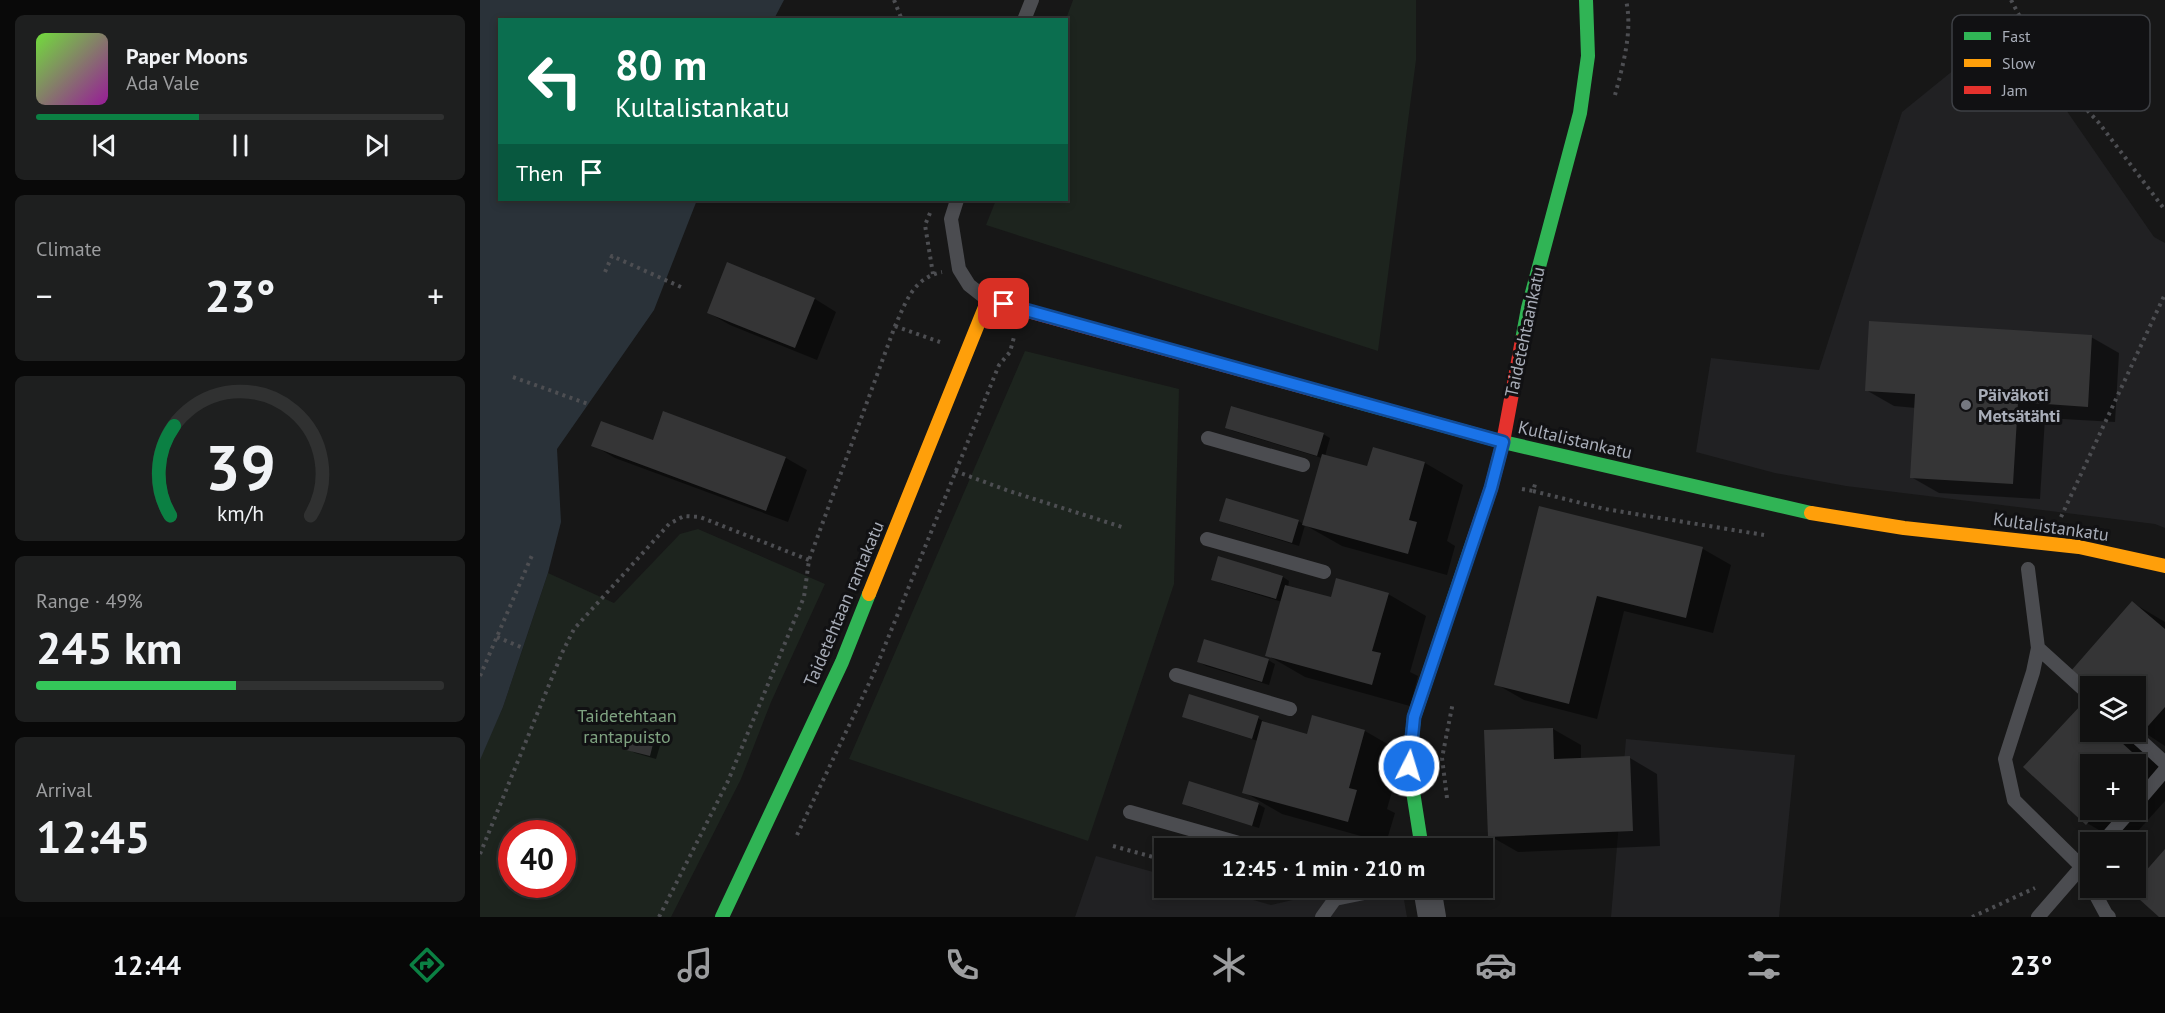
<!DOCTYPE html>
<html lang="en">
<head>
<meta charset="utf-8">
<style>
  :root { --surface:#111; --page:#1e1f1f; --text:#f1f3f6; --muted:#9c9d9f; --line:#303131; --accent:#0b8043 }
  body { margin:0; font-family:"PT Sans",sans-serif; background:var(--page); color:var(--text); height:100vh; display:flex; flex-direction:column; font-size:22px; white-space:nowrap }
  * { box-sizing:border-box; margin:0 }
  p { font-size:20px; color:var(--muted) }
  .icon { flex:none; width:33px; height:33px; fill:none; stroke:currentColor; stroke-width:2; stroke-linecap:round; stroke-linejoin:round }
  .map { position:relative; flex:1; overflow:hidden }
  .panel { display:flex; flex-direction:column; gap:15px; padding:15px; background:#090909; width:480px }
  .panel>* { flex:none }
  .banner { position:absolute; left:18px; top:18px; width:570px; height:183px; border-radius:0px; box-shadow:0 3px 9px #0003,0 0 0 2px var(--line); background:#0b6e4f; color:#fff; overflow:hidden }
  .controls { position:absolute; left:1600px; top:676px; display:grid; gap:12px }
  .controls a { display:grid; place-items:center; width:66px; height:66px; border-radius:0px; background:var(--surface); box-shadow:0 3px 9px #0003,0 0 0 2px var(--line); font-size:30px }
  .speed { position:absolute; left:18px; top:820px; display:flex; gap:12px; font-size:30px; font-weight:700; text-align:center }
  .speed>* { display:grid; place-content:center; width:78px; height:78px; border-radius:50%; background:var(--surface); box-shadow:0 3px 9px #0003,0 0 0 2px var(--line); line-height:1 }
  .speed .limit { border:9px solid #d22; background:#fff; color:#111 }
  .pin { position:absolute; display:grid; place-items:center; width:51px; height:51px; color:#fff; margin:-26px; border-radius:12px; box-shadow:0 3px 9px #0006 }
  .me { position:absolute; width:66px; margin:-33px; rotate:5deg; stroke-linejoin:round; filter:drop-shadow(0 0 4px #0008) }
  .turn { display:flex; align-items:center; gap:21px; height:126px; padding:0 18px; font-size:27px }
  .turn .icon { width:78px; height:78px; stroke-width:2.5 }
  .turn b { display:block; font-size:42px; line-height:51px }
  .then { display:flex; align-items:center; height:57px; padding:0 18px; background:#0003; gap:12px; font-size:22px }
  .big { font-size:45px; font-weight:700; line-height:1.1 }
  .panel .card { flex:1; display:flex; flex-direction:column; justify-content:center; gap:9px; min-width:0; padding:0 21px; border-radius:9px; background:var(--page) }
  .panel .dial { align-items:center; gap:0 }
  .dial svg { height:156px; overflow:visible; fill:none; stroke:var(--line); stroke-width:7; stroke-linecap:round; text-anchor:middle }
  .dial text { fill:var(--text); stroke:none }
  .song { display:flex; align-items:center; gap:18px }
  .cover { width:72px; height:72px; border-radius:9px; background:linear-gradient(135deg,hsl(100 70% 55%),hsl(300 70% 35%)) }
  .played { height:6px; border-radius:3px; background:linear-gradient(90deg,var(--accent) 40%,var(--line) 40%) }
  .keys { display:flex; justify-content:space-around; direction:ltr }
  .heat { display:flex; justify-content:space-between; align-items:center; font-size:33px; direction:ltr }
  .charge { height:9px; border-radius:4px; background:linear-gradient(90deg,#34c759 49%,var(--line) 0) }
  .trip { position:absolute; left:674px; top:838px; width:339px; height:60px; border-radius:0px; background:var(--surface); box-shadow:0 3px 9px #0003,0 0 0 2px var(--line); font-weight:700; line-height:60px; text-align:center }
  .tabs { display:flex; height:96px; justify-content:space-around; align-items:center; background:#070707; color:var(--muted) }
  .tabs .icon { width:42px; height:42px }
  .tabs .current { color:var(--accent) }
  .tabs b { font-size:27px; color:var(--text) }
  main { display:flex; flex:1; min-height:0 }
  .map>svg:first-child { display:block }
  .built { fill:#212123 }
  .green { fill:#1d241e; fill-rule:evenodd }
  .water { fill:#2a3239 }
  .shadow { fill:#0007; fill-rule:evenodd }
  .building { fill:#353536 }
  .lines { fill:none; stroke-linecap:round; stroke-linejoin:round }
  .path { stroke:#4d4e52; stroke-width:4; stroke-dasharray:3 4.5; stroke-linecap:butt }
  .lane { stroke:#4b4c50; stroke-width:14 }
  .street { stroke:#4b4c50; stroke-width:28 }
  .fast { stroke:#30b455; stroke-width:14 }
  .slow { stroke:#ff9f0a; stroke-width:14 }
  .jam { stroke:#e5322d; stroke-width:14 }
  .route-casing { stroke:#114b97; stroke-width:15 }
  .route { stroke:#1a73e8; stroke-width:10 }
  .poi-dot { fill:#757880; stroke:#111113; stroke-width:2 }
  .labels { text-anchor:middle; stroke-width:6; stroke-linejoin:round; paint-order:stroke }
  .street-label { font-size:18px; fill:#a8adb8; stroke:#111113 }
  .poi-label { font-size:18px; font-weight:bold; fill:#a8adb8; stroke:#111113; text-anchor:start }
  .park-label { font-size:18px; fill:#7fa381; stroke:#111113 }
  .key { fill:#111113; stroke:#3e4045; stroke-width:1.5 }
  .key-label { font-size:16px; fill:#a8adb8 }
</style>
</head>
<body>
<main>
<section class="panel">
<div class="card">
<div class="song"><i class="cover"></i><div><b>Paper Moons</b><p>Ada Vale</p></div></div>
<div class="played"></div>
<div class="keys"><svg class="icon" aria-label="previous" viewBox="0 0 24 24"><path d="M18 5L8 12l10 7zM5 5v14"/></svg><svg class="icon" aria-label="pause" viewBox="0 0 24 24"><path d="M8 5v14M16 5v14"/></svg><svg class="icon" aria-label="next" viewBox="0 0 24 24"><path d="M6 5l10 7-10 7zM19 5v14"/></svg></div>
</div>
<div class="card"><p>Climate</p>
<div class="heat"><a>−</a><b class="big">23°</b><a>+</a></div>
</div>
<div class="card dial"><svg viewBox="0 0 100 80">
<path d="M14 69A42 42 0 1 1 86 69"/>
<path d="M14 69A42 42 0 0 1 16 23" stroke="#0b8043"/>
<text x="50" y="56" font-size="32" font-weight="700">39</text>
<text x="50" y="72" font-size="11">km/h</text>
</svg></div>
<div class="card"><p>Range · 49%</p><b class="big">245 km</b><div class="charge"></div></div>
<div class="card"><p>Arrival</p><b class="big">12:45</b></div>
</section>
<div class="map">
<svg width="1685" height="917" viewBox="0 0 1685 917">
  <rect width="100%" height="100%" fill="#171717"/>
  <path class="built" d="M1528,26L1674,237L1685,243V528L1675,524L1366,486L1295,473L1216,452L1231,358L1339,370L1422,112Z
    M1146,739L1315,755L1299,917H1131Z
    M616,856L684,875V888H731L791,905L864,888H922L927,917H595Z"/>
  <path class="green" d="M593,0H936V60L898,351L506,225L516,200H586V19Z
    M545,351L699,389L694,584L608,841L369,759Z
    M218,529L345,584L291,702L261,779L191,917H0V758L23,707L68,573L134,603L200,534ZM32,834H82V885H32Z"/>
  <path class="water" d="M0,0H304L294,19L20,20V200H217L174,310L77,449L81,522L68,573L23,707L0,760Z"/>
  <path class="shadow" d="M248,264L335,299L356,312L337,360L250,325L229,313Z
    M1611,337L1639,353L1635,422L1565,418L1560,499L1459,493L1431,477L1436,408L1414,406L1386,390Z
    M746,427L843,434L850,438L845,456L888,468L894,449L945,463L983,485L967,541L975,546L967,575L862,546L825,525L819,546L748,524L741,521H818L824,524L842,458L753,431Z
    M174,442L306,458L327,470L308,522L135,458L113,445Z
    M1060,508L1223,549L1251,565L1233,633L1144,611L1117,719L1044,700L1016,684Z
    M739,558L803,577L809,581L808,587L852,599L908,594L946,616L930,672L938,676L930,706L825,677L787,655L802,602L740,583L733,579Z
    M1653,603L1685,622V746L1656,727V687L1592,672Z
    M788,660L795,664L789,685L726,666L719,662Z
    M1601,707L1611,713V732H1642L1685,772V801L1647,843H1641L1607,823ZM1611,765H1656V810H1611Z
    M704,716L778,718L785,722V724L828,736L885,731L923,753L907,809L915,813L906,843L802,814L764,792L778,741L711,720Z
    M1073,729L1101,745V759L1150,758L1177,774L1180,846L1038,852L1010,836Z
    M174,738L181,742L176,759L155,753L148,749Z
    M703,803L778,804L785,808L779,828L710,807Z"/>
  <path class="building" d="M247,262L335,298L315,348L227,313Z
    M1389,321L1612,335L1608,407L1538,402L1533,484L1430,478L1435,394L1385,391Z
    M751,406L844,433L837,456L745,428Z
    M183,411L306,457L286,511L111,446L121,421L173,440Z
    M893,447L945,462L929,520L937,522L928,554L822,525L842,454L887,466Z
    M746,498L819,520L812,543L739,521Z
    M1059,506L1223,547L1206,618L1117,596L1089,704L1014,685Z
    M738,556L803,576L796,599L731,580Z
    M856,578L909,593L892,651L901,653L892,685L785,656L805,585L851,597Z
    M1652,601L1685,629V707L1661,734L1656,729V687H1611L1590,672Z
    M724,639L789,659L782,682L717,662Z
    M709,694L779,716L772,739L702,717Z
    M1601,705L1611,715V732H1630L1663,762L1656,770V765H1611V810H1619L1606,825L1543,767Z
    M832,715L885,730L869,788L877,790L868,822L762,793L782,721L827,734Z
    M1073,728L1074,759L1150,756L1153,831L1008,837L1004,730Z
    M152,730L175,736L170,756L146,750Z
    M709,781L779,803L772,826L702,804Z
    M1685,849V917H1679L1649,890L1656,888V882Z"/>
  <g class="lines">
    <path class="path" d="M414,0L422,20
      M1531,0L1565,64L1619,123L1685,210
      M1135,95C1143,65 1153,31 1146,0
      M450,213L445,225L453,274
      M125,272L132,256L201,287
      M415,326L460,342
      M33,377L108,404
      M475,471L529,491L642,527
      M1042,489L1053,491L1056,481
      M1053,491L1125,509L1284,535
      M1581,517L1685,294
      M17,637L43,648
      M0,676L53,553
      M967,798L962,758L973,702
      M317,835L393,675L519,365L530,352L534,337
      M633,846L684,860
      M0,854L82,653L94,629L189,524L204,516L220,517L329,560
      M781,888L792,891L806,888
      M179,917L248,781L324,597L329,560L415,326C426,302 433,278 462,272
      M1492,917L1555,888"/>
    <path class="lane" d="M544,20L552,0
      M477,200L471,219L479,269L489,285L508,300
      M728,438L823,465
      M727,539L844,572
      M1548,569L1558,648L1553,672L1525,759L1534,800L1602,867L1611,885
      M1558,648L1611,696
      M696,675L810,709
      M1651,732L1685,763
      M1656,804L1685,770
      M650,812L780,849
      M1622,843L1651,810
      M1612,888L1626,914L1629,917
      M842,917L855,899L909,888
      M1558,917L1611,856"/>
    <path class="street" d="M947,888L952,917"/>
    <path class="fast" d="M1042,340L1048,308L1100,113L1108,56L1106,0
      M834,390L1023,442L1331,513
      M942,849L929,766L934,717L993,541
      M242,917L362,662L389,594"/>
    <path class="slow" d="M1331,513L1424,528L1599,547L1685,566
      M389,594L507,302"/>
    <path class="jam" d="M507,302L508,300L834,390
      M993,541L1011,488L1023,442L1042,340"/>
  </g>
  <g class="lines">
    <g class="route-casing">
      <path id="route" d="M524,304L1023,442L1011,488L934,717L929,766"/>
    </g>
    <use href="#route" class="route"/>
  </g>
  <circle class="poi-dot" cx="1486" cy="405" r="6"/>
  <g class="labels">
    <g class="street-label">
      <text transform="translate(1045 332) rotate(-78)" y="6">Taidetehtaankatu</text>
      <text transform="translate(1095 440) rotate(13)" y="6">Kultalistankatu</text>
      <text transform="translate(1571 527) rotate(8)" y="6">Kultalistankatu</text>
      <text transform="translate(364 604) rotate(-67)" y="6">Taidetehtaan rantakatu</text>
    </g>
    <g class="poi-label">
      <text x="1498" y="401">Päiväkoti<tspan x="1498" dy="21">Metsätähti</tspan></text>
    </g>
    <g class="park-label">
      <text x="147" y="722">Taidetehtaan<tspan x="147" dy="21">rantapuisto</tspan></text>
    </g>
  </g>
  <rect x="1472" y="15" width="198" height="96" rx="9" class="key"/>
  <rect x="1484" y="32" width="27" height="8" fill="#30b455"/>
  <rect x="1484" y="59" width="27" height="8" fill="#ff9f0a"/>
  <rect x="1484" y="86" width="27" height="8" fill="#e5322d"/>
  <g class="key-label">
    <text x="1522" y="42">Fast</text>
    <text x="1522" y="69">Slow</text>
    <text x="1522" y="96">Jam</text>
  </g>
</svg>
<div class="controls">
<a><svg class="icon" aria-label="layers" viewBox="0 0 24 24"><path d="M12 4l9 5-9 5-9-5zM3 14l9 5 9-5"/></svg></a>
<a>+</a>
<a>−</a>
</div>
<div class="speed"><div class="limit">40</div></div>
<div class="pin" style="left:524px;top:304px;background:#d93025"><svg class="icon" aria-label="arrive" viewBox="0 0 24 24"><path d="M6 21V4h12l-3 4 3 4H6"/></svg></div>
<svg class="me" style="left:929px;top:766px" viewBox="-20 -20 40 40"><circle r="17" fill="#1a73e8" stroke="#fff" stroke-width="3"/><path d="M0-11L8 9 0 5-8 9z" fill="#fff"/></svg>
<div class="trip">12:45 · 1 min · 210 m</div>
<div class="banner">
<div class="turn"><svg class="icon" aria-label="left" viewBox="0 0 24 24"><path d="M17 20v-9H6M10 6l-5 5 5 5"/></svg><div><b>80 m</b>Kultalistankatu</div></div>
<div class="then">Then<svg class="icon" aria-label="arrive" viewBox="0 0 24 24"><path d="M6 21V4h12l-3 4 3 4H6"/></svg></div>
</div>
</div>
</main>
<nav class="tabs">
<b>12:44</b>
<svg class="icon current" aria-label="directions" viewBox="0 0 24 24"><path d="M12 3l9 9-9 9-9-9zM9 14v-3h6M13 9l2 2-2 2"/></svg>
<svg class="icon" aria-label="music" viewBox="0 0 24 24"><path d="M9 18V5l10-2v13"/><circle cx="6" cy="18" r="3"/><circle cx="16" cy="16" r="3"/></svg>
<svg class="icon" aria-label="phone" viewBox="0 0 24 24"><path d="M5 4h4l2 5-3 2q2 4 5 5l2-3 5 2v4C11 20 4 13 5 4z"/></svg>
<svg class="icon" aria-label="climate" viewBox="0 0 24 24"><path d="M12 3v18M4 7l16 10M4 17L20 7"/></svg>
<svg class="icon" aria-label="car" viewBox="0 0 24 24"><path d="M5 17H2v-5l4-1 3-4h7l3 4 3 1v5h-3M9 17h6M6 11h13"/><circle cx="7" cy="17" r="2"/><circle cx="17" cy="17" r="2"/></svg>
<svg class="icon" aria-label="filters" viewBox="0 0 24 24"><path d="M4 7h16M4 17h16"/><circle cx="9" cy="7" r="2"/><circle cx="15" cy="17" r="2"/></svg>
<b>23°</b>
</nav>
</body>
</html>
